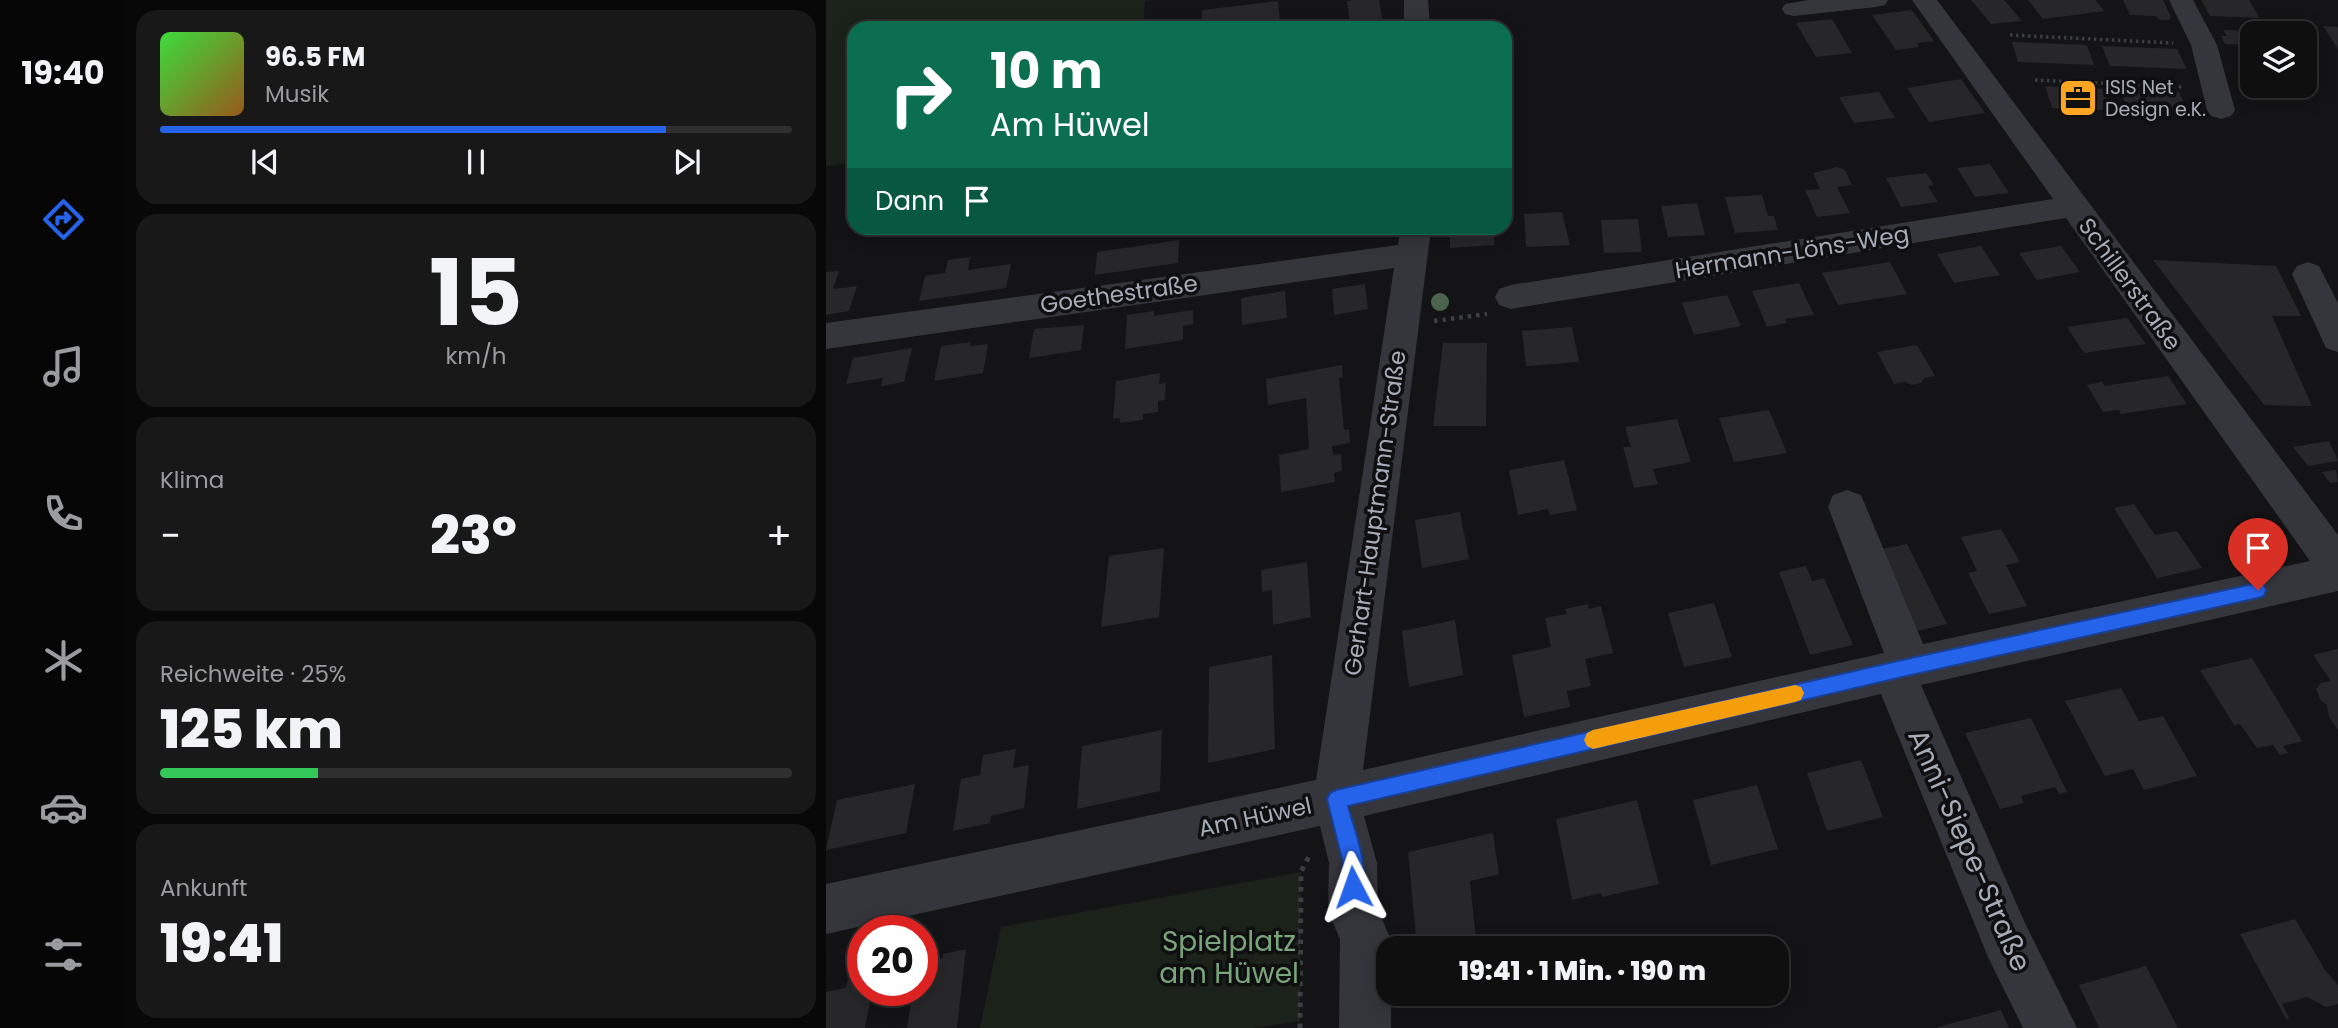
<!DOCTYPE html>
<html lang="de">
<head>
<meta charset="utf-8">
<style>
  :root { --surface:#0f0f10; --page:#181819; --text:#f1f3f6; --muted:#9b9c9f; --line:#2f2f30; --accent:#2563eb }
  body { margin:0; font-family:Poppins,sans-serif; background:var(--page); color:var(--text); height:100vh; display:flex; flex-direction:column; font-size:26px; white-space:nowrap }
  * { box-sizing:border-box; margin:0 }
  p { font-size:23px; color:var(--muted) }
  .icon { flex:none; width:38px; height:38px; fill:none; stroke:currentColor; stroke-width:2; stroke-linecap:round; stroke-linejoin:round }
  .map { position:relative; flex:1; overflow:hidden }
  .sheet { display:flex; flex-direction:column; gap:10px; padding:10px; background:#080809; width:700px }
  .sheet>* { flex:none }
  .hud { position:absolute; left:21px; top:21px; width:665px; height:214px; border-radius:21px; box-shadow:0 4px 18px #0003,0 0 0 2px var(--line); background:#0b6e4f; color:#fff; overflow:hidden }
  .buttons { position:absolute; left:1414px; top:21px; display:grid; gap:14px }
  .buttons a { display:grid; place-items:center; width:77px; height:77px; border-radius:14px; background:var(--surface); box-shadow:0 4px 18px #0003,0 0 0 2px var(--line); font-size:35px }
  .speed { position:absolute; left:21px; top:915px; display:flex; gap:14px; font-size:35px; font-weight:700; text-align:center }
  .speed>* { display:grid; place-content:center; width:91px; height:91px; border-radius:50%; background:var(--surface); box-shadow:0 4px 18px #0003,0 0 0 2px var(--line); line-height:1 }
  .speed .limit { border:10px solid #d22; background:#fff; color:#111 }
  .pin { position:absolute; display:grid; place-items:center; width:60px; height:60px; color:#fff; margin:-72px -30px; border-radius:50% 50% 50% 0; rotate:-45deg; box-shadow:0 0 7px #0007 }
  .pin .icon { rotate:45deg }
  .me { position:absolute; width:77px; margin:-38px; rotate:356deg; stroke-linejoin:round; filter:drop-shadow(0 0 5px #0008) }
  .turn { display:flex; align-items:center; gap:24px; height:147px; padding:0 28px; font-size:32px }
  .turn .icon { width:91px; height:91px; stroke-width:2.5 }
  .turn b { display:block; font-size:49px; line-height:60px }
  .then { display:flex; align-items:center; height:66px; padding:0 28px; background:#0003; gap:14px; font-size:26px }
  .big { font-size:52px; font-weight:800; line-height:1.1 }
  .sheet .widget { flex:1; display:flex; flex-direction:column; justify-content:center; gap:10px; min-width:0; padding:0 24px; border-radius:21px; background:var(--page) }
  .sheet .dial { align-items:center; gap:0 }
  .dial b { font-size:91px; line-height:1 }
  .song { display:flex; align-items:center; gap:21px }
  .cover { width:84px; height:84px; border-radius:10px; background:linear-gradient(135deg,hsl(120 70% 55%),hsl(30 70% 35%)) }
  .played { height:7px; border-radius:4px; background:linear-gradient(90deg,var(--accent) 80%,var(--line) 80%) }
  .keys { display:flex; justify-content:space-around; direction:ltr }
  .heat { display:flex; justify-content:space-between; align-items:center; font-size:38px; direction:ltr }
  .charge { height:10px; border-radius:5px; background:linear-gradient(90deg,#34c759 25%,var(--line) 0) }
  .trip { position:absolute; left:550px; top:936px; width:413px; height:70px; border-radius:21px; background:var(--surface); box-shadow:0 4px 18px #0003,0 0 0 2px var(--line); font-weight:800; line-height:70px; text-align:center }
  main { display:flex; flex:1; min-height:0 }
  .tabs { display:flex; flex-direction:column; width:126px; justify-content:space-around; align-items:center; background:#060606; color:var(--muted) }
  .tabs .icon { width:49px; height:49px }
  .tabs .selected { color:var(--accent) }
  .tabs b { font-size:32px; color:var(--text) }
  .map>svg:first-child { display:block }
  .green { fill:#1a221a }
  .building { fill:#27272a }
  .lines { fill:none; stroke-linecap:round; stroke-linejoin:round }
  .path-far2 { stroke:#3b3e43; stroke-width:3.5; stroke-dasharray:2.5 3.5; stroke-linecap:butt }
  .path-far1 { stroke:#3b3e43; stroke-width:4.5; stroke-dasharray:3.5 5; stroke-linecap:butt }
  .path { stroke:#3b3e43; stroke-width:5; stroke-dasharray:4.5 6; stroke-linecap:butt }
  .minor { fill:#35363c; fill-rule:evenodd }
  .tree { fill:#4c644d }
  .route { fill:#2563eb; stroke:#184099; stroke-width:2 }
  .slow { fill:#f59e0b }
  .labels { text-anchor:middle; stroke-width:7; stroke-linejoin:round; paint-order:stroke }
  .far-poi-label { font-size:19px; fill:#a5acb8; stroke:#0f0f11; text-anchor:start }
  .street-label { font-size:23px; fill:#a5acb8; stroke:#0f0f11 }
  .near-street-label { font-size:28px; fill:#a5acb8; stroke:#0f0f11 }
  .near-park-label { font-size:28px; fill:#7aa57a; stroke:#0f0f11 }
</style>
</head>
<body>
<main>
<nav class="tabs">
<b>19:40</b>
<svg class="icon selected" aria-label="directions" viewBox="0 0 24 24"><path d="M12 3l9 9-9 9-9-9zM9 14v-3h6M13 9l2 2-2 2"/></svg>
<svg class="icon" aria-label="music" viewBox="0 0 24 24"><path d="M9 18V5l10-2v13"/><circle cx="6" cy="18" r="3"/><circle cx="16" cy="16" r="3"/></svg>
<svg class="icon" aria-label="phone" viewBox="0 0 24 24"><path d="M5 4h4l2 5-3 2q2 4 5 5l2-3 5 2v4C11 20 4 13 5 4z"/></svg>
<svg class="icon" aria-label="climate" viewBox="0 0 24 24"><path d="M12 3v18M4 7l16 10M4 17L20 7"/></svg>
<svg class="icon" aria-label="car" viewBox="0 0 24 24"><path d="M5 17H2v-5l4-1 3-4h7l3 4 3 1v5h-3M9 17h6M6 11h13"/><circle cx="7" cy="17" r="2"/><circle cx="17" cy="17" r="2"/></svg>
<svg class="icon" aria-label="filters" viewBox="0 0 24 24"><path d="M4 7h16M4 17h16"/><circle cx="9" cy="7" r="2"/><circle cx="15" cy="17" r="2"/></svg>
</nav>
<section class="sheet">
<div class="widget">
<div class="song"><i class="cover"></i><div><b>96.5 FM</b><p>Musik</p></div></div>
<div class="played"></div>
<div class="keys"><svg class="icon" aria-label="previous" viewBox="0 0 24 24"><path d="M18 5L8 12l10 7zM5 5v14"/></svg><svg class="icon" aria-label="pause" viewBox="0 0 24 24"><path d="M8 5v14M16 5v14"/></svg><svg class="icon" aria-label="next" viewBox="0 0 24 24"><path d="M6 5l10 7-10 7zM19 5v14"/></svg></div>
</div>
<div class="widget dial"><b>15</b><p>km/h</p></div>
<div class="widget"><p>Klima</p>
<div class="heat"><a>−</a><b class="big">23°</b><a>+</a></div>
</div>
<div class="widget"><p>Reichweite · 25%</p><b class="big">125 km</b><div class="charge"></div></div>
<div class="widget"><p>Ankunft</p><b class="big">19:41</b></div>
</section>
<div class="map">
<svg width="1512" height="1028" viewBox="0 0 1512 1028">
  <rect width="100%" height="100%" fill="#141416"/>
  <path class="green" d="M0,0H326L319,1L317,28H28V163L0,166Z
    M475,872L474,1021L428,1028H154L175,927Z"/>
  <path class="building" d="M527,0H553L557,22L524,26L521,1Z
    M1145,0H1178L1196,21L1165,24Z
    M1202,0H1269L1279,11L1217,19Z
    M1297,0H1337L1345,17L1343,20H1334L1330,16L1304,15Z
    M1375,0H1423L1434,18L1384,16Z
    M452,1L454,22L478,19L479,28H375L376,10Z
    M1086,10L1108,41L1091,43L1093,47L1070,50L1046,15Z
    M1006,19L1026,53L990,57L970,23Z
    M1497,26L1512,27V49Z
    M1397,30L1426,31V45L1399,44L1395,36H1401Z
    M1186,42L1261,45L1268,65L1192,62Z
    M1276,46L1351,49L1361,69L1284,66Z
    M1415,61H1426V84H1420L1414,71L1421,72Z
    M1135,79L1159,113L1103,122L1081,88Z
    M1219,86L1277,89L1286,110L1226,108Z
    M1294,90L1353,92L1363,114L1302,111Z
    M1053,92L1069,118L1028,123L1013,97Z
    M1164,164L1183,193L1149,197L1131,168Z
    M1011,167L1019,170L1026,185L1011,187L1024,213L991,217L979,190L994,189L987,173Z
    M1100,173L1108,185L1102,186L1112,202L1075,207L1060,178Z
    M936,195L942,216H948L952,230L909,233L899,197Z
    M871,203L879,235L842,237L835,206Z
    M736,212L744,245L700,247L698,214Z
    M812,219L816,252L778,253L775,220Z
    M515,228H551V231L516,236Z
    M624,228H664L665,232H668V245L624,248Z
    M353,240L352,263L269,275L271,252Z
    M1155,246L1174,275L1128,283L1111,254Z
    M1235,246L1254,272L1211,280L1193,253Z
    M144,257L142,270L185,264L180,288L93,301L99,276L119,273L122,260Z
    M1327,260L1450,266L1475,316H1446L1486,406L1438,405Z
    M1064,262L1081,294L1012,305L996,273Z
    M13,271L7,289L31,286L23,311L0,315V272Z
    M973,283L988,315L959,319L961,323L941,327L926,291Z
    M539,284L542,309L508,315L506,289Z
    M459,291L461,318L416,325L415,298Z
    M901,295L915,326L868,335L856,303Z
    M367,310V324L357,326V340L299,349L301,315L328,311V316Z
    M1301,318L1320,344L1258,353L1241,327Z
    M258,325L255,350L203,358L208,329Z
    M746,327L753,362L700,366L696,331Z
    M145,342L144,346L162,344L157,373L108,381L115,346Z
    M617,343H661L660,426H607Z
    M1091,345L1109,376L1098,378L1095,383L1086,385L1078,382L1068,384L1051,352Z
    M86,348L78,382L55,386L57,378L20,384L27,358Z
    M516,365L517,377L513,378L518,430L523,429L524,443L506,446L507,455L515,454L516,471L508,473L509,482L455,492L453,455L483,449L480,398L442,405L440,379Z
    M334,373L333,384L340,383L339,400L332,401V412L317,414V420L294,423V418L287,419L290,381Z
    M1342,376L1361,404L1295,414L1293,410L1277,412L1261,385L1276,382L1279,386Z
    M943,410L961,453L908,462L893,418Z
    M851,419L865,462L827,469L832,484L808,488L797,447H805L799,427Z
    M1503,441L1512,461L1482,466L1467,447Z
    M738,460L751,510L724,515L722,509L692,515L683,470Z
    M1510,470L1512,482L1504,483L1496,472Z
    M1308,504L1329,535L1351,531L1376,568L1331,578L1288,508Z
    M634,512L643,559L596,568L589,520Z
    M1175,529L1194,562L1180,565L1201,606L1163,614L1142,573L1151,571L1135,537Z
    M1081,544L1121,624L1082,633L1046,551Z
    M338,548L333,617L275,627L283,556Z
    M481,562L485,617L447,625L446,590L436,592L435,570Z
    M980,566L986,581L998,578L1027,645L984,655L953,572Z
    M888,603L906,657L858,667L842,613Z
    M762,604L763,609L775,606L787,653L759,659L765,686L741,691L744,707L698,717L686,655L725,647L719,618L741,614L739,609Z
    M629,620L637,675L583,687L576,631Z
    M1512,649V730L1503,717L1501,705L1495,701L1490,689L1495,683L1505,681L1487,655Z
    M446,655L449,749L382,763L383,667Z
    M1426,658L1476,741L1457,746L1462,753L1454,755L1447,745L1431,748L1414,724L1408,725L1374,670Z
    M1295,688L1313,721L1337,716L1371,776L1318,790L1307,769L1279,776L1239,701Z
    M1205,718L1241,792L1233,794L1229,787L1195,796L1198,803L1174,809L1139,733Z
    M336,730L334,791L251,809L256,746Z
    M190,749L187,768L203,765L198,808L165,816L164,823L127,831L135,779L154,775L157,755Z
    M1035,760L1057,817L1001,831L981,773Z
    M89,784L80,833L0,850L11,800Z
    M931,785L952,849L885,865L867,800Z
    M811,800L833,884L776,897L775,893L746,900L730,819Z
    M667,833L673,874L644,881L650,940L614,948H591L582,852Z
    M1469,919L1499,970L1512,985V1004L1500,1007L1481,997L1456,1004L1463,1018L1460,1019L1414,934Z
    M140,949L131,1028H81L87,990H96V962L117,958V954Z
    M1320,966L1352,1028H1273L1253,985Z
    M37,976V990H46L39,1028H0V992L19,988L22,980Z
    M1175,1010L1183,1028H1112V1027Z"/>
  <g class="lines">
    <path class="path-far2" d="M1184,35L1347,43
      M1209,80L1358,87"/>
    <path class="path-far1" d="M608,321L661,314"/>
    <path class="path" d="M474,1028L475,872L484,854"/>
    <path class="minor" d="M578,0H602L604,28H578Z
      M982,0H1062L1059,5L1050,7L968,16L959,14L956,9L959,4Z
      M1086,0H1111L1512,535V591L1095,685L1198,921L1251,1028H1197L1162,957L1055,694L538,816L551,863L552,909L564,938L562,994H565V1028H513L514,939L502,911L503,863L494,826L0,934V884L490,780L568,268L0,349V323L572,245L575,228H605L537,770L1058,653L1002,507L1007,495L1021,490L1035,495L1097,644L1484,561L1240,218L685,309L673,305L669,297L673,289L685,285L1227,199Z
      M1343,0H1367L1391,45L1409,110L1405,116L1395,119L1385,116L1381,110L1365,45Z
      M1482,262L1493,266L1512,303V352L1500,348L1466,274L1471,266Z"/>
  </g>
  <circle class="tree" cx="614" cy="302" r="9"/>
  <path class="route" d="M1432,583L1438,585L1440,590L1438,596L1432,598L1085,675L522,806C529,833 545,868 534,894L527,897L520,894L517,887V863L501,799L504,793L510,790L1085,658Z"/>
  <path class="slow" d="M969,685L975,687L978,693L975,700L969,702L767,749L761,746L758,740L761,733L767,730Z"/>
  <defs>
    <g id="office-square" transform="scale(2.0125)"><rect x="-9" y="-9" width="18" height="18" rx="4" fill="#ffa524" stroke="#0f0f11"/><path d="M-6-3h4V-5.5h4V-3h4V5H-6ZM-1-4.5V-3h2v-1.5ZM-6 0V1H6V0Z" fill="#111"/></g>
  </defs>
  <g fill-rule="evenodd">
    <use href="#office-square" x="1252" y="98"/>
  </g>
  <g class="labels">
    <g class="far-poi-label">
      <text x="1279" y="94">ISIS Net<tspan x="1279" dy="22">Design e.K.</tspan></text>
    </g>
    <g class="street-label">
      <text transform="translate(966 252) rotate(-9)" y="8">Hermann-Löns-Weg</text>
      <text transform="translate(1304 284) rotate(54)" y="8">Schillerstraße</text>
      <text transform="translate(293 294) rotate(-8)" y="8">Goethestraße</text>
      <text transform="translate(549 513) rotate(-82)" y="8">Gerhart-Hauptmann-Straße</text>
      <text transform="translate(429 817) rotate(-12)" y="8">Am Hüwel</text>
    </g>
    <g class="near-street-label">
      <text transform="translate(1144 850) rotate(66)" y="10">Anni-Siepe-Straße</text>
    </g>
    <g class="near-park-label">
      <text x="403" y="951">Spielplatz<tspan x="403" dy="32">am Hüwel</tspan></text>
    </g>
  </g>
</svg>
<div class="buttons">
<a><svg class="icon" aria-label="layers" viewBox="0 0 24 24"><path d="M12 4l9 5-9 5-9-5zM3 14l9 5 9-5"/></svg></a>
</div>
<div class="speed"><div class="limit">20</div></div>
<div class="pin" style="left:1432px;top:590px;background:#d93025"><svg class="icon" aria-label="arrive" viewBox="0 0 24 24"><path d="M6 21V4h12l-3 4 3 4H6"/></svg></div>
<svg class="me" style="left:527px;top:887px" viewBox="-20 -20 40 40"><path d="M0-17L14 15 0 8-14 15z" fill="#2563eb" stroke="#fff" stroke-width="4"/></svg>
<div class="trip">19:41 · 1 Min. · 190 m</div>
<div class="hud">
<div class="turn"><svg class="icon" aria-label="right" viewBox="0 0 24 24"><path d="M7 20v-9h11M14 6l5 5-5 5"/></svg><div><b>10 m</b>Am Hüwel</div></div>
<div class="then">Dann<svg class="icon" aria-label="arrive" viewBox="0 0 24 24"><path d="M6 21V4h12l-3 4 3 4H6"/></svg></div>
</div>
</div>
</main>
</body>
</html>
